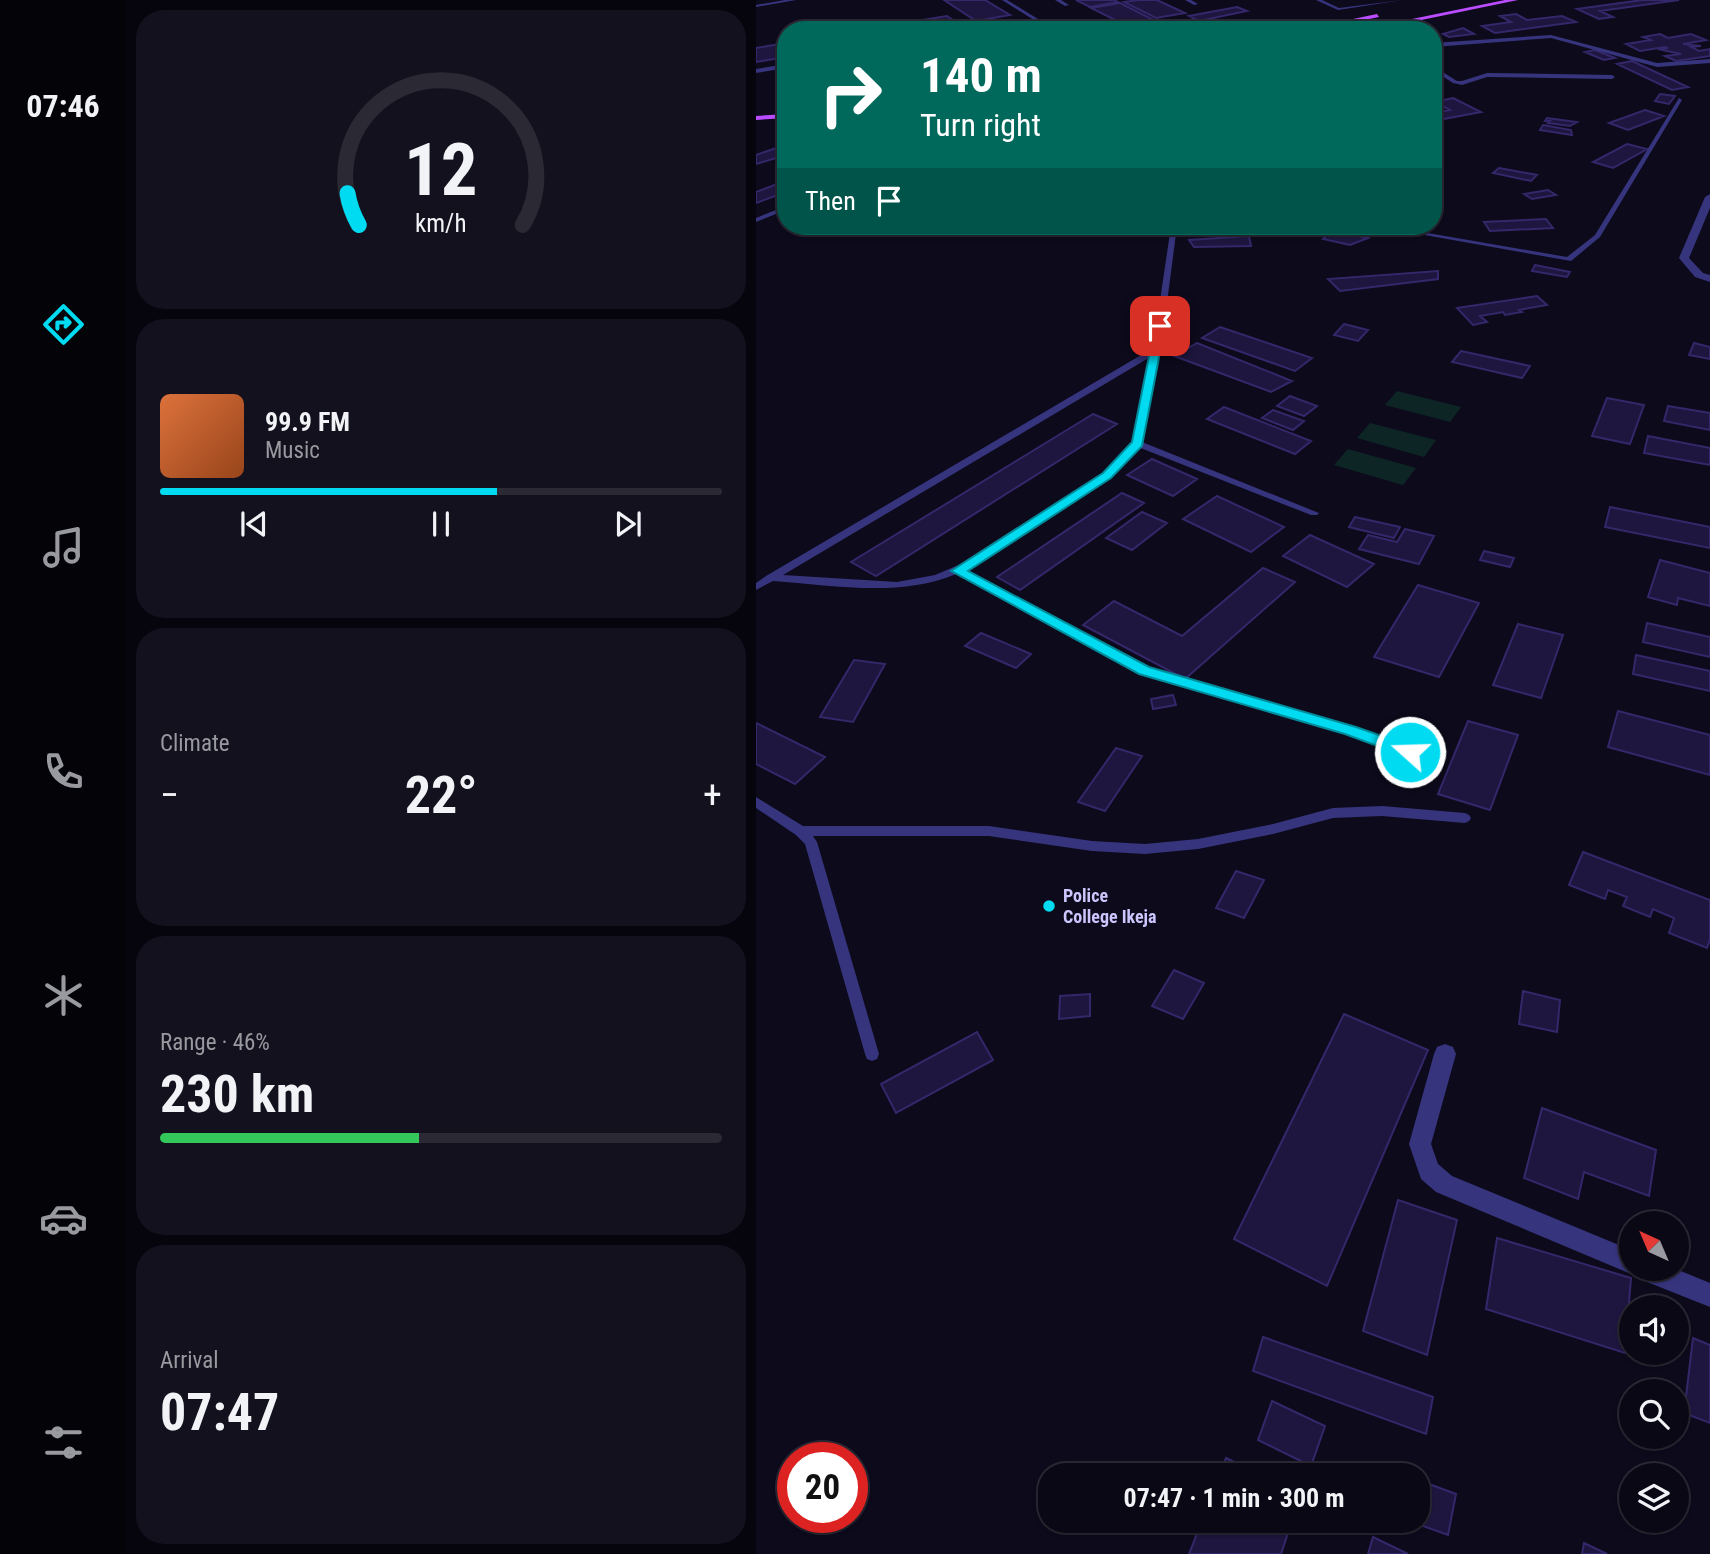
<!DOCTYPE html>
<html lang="en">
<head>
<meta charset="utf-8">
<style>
  :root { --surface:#0a0815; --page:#13111e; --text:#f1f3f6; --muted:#999aa0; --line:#2a2934; --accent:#00dbf1 }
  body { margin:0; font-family:"Roboto Condensed",sans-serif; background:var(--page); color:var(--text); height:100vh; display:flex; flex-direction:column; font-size:26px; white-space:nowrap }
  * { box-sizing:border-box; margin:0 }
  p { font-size:23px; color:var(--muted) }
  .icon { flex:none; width:38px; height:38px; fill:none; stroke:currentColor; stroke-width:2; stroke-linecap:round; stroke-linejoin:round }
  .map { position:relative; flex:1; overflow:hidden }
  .panel { display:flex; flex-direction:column; gap:10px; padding:10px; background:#06040c; width:630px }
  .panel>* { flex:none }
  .guide { position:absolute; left:21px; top:21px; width:665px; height:214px; border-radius:28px; box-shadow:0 2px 5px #0004,0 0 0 2px var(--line); background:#00695c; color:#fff; overflow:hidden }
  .needle { width:46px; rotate:316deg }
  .fabs { position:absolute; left:863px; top:1211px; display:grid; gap:14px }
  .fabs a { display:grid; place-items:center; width:70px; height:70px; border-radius:50%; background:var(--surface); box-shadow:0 2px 5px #0004,0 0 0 2px var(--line); font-size:35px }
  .speed { position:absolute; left:21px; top:1442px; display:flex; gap:14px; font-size:35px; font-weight:700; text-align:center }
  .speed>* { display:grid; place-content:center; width:91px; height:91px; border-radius:50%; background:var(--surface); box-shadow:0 2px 5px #0004,0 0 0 2px var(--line); line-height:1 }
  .speed .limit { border:10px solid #d22; background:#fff; color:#111 }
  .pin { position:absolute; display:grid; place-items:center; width:60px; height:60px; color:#fff; margin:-30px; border-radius:14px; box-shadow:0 4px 10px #0006 }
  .me { position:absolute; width:77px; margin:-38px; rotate:290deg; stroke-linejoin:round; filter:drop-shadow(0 0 5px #0008) }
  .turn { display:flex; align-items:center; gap:24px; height:147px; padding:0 28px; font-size:32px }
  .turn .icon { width:91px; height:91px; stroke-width:2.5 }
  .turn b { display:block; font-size:49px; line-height:60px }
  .then { display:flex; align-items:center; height:66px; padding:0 28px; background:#0003; gap:14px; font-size:26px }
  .big { font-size:52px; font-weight:700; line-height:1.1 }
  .panel .widget { flex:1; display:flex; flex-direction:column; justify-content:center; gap:10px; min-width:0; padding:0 24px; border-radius:28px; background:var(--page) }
  .panel .dial { align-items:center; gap:0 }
  .dial svg { height:182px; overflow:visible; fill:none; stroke:var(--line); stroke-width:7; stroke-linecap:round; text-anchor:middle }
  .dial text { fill:var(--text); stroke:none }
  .song { display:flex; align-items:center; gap:21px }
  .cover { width:84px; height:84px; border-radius:10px; background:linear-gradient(135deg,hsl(20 70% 55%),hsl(20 70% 35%)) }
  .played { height:7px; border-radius:4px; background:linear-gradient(90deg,var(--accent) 60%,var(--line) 60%) }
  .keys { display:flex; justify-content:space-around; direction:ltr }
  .heat { display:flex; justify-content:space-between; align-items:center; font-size:38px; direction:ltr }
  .charge { height:10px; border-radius:5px; background:linear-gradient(90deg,#34c759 46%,var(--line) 0) }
  .trip { position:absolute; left:282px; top:1463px; width:392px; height:70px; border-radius:28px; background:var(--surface); box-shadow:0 2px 5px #0004,0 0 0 2px var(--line); font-weight:700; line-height:70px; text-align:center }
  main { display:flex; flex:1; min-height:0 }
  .tab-bar { display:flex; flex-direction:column; width:126px; justify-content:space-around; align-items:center; background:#040308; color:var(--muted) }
  .tab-bar .icon { width:49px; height:49px }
  .tab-bar .selected { color:var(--accent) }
  .tab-bar b { font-size:32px; color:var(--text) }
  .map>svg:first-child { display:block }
  .green { fill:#0d2625 }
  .building { fill:#1e163e; stroke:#34276a; stroke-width:2 }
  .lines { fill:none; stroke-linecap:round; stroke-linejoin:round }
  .lane { fill:#36347d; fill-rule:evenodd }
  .street { fill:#36347d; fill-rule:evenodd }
  .primary { fill:#ba4dff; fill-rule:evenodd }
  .route { fill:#00dbf1; stroke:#008e9d; stroke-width:2 }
  .poi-dot { fill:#00dbf1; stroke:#0d0a1c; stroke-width:2.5 }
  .labels { text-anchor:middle; stroke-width:7; stroke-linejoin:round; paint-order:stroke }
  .poi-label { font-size:18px; font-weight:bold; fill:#ccc6ff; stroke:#0d0a1c; text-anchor:start }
</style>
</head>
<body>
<main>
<nav class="tab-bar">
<b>07:46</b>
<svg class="icon selected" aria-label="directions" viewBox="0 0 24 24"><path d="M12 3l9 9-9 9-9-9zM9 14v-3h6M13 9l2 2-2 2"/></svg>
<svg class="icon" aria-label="music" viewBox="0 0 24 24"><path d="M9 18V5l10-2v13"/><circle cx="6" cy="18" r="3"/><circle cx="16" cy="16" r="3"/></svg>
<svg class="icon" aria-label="phone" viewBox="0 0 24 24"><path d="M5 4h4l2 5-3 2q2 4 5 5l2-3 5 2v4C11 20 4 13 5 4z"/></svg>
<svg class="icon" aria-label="climate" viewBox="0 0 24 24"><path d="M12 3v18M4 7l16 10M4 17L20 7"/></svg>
<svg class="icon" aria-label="car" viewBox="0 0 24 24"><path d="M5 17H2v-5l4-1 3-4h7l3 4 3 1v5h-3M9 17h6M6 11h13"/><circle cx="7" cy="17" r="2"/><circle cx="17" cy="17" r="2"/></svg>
<svg class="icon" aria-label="filters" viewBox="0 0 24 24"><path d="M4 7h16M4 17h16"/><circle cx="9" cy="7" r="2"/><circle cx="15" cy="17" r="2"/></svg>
</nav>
<section class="panel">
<div class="widget dial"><svg viewBox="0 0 100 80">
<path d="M14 69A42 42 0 1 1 86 69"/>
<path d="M14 69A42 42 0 0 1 9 55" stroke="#00dbf1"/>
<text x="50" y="56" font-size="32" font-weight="700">12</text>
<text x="50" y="72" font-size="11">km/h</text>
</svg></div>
<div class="widget">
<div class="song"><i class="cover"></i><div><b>99.9 FM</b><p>Music</p></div></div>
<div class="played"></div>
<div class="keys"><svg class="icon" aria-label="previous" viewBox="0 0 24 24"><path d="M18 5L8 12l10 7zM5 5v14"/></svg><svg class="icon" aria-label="pause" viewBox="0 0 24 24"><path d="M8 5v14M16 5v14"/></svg><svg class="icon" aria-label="next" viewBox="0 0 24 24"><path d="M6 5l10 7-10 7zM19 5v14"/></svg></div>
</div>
<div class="widget"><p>Climate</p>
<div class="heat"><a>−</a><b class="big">22°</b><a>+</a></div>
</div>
<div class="widget"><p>Range · 46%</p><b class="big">230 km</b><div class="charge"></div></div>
<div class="widget"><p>Arrival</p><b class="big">07:47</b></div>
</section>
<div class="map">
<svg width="954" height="1554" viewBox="0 0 954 1554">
  <rect width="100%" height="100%" fill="#0d0a1c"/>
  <path class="green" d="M641,391L705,407L694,422L629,405Z
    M614,423L680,440L668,457L601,438Z
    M592,449L660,468L647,485L578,465Z"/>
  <path class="building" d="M188,0H229L254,15L220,21Z
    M320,0H358L362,2L334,7Z
    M382,0H401L429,13L400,18L368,2Z
    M886,0H923L844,11L857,17L843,19L821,9Z
    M364,3L396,19L367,24L335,8Z
    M481,7L491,11L443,21L433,16Z
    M760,14L771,20L806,16L820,22L739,33L726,26L755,22L744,16Z
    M191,16L212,30H105Z
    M707,28L718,34L693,37L687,34Z
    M904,34L912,38L935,34L950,40L927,44L945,46L935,47L943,51L954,49V56L920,61L909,56L925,54L902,49L912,48L909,47L884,51L870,44L895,40L887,37Z
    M30,43V57L0,62V48Z
    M839,50L859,58L848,60L829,52Z
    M876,61L932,87L916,90L861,64Z
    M904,94L919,96L913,104L899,101Z
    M697,98L725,112L677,121V113L694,110L679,102Z
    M889,110L908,116L872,130L853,123Z
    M791,118L821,122L814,126L792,123L794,121H789Z
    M787,125L815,130L816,135L784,130Z
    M871,144L891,149L857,168L837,162Z
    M23,147L30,150V155L0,164V155Z
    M743,168L781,175L775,181L737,173Z
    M21,184L30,188V192L0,203V192Z
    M792,190L800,195L776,199L768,194Z
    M790,219L797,228L734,231L728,222Z
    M530,226H545L563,229L556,236L524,231Z
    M576,231L612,238L594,245L567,239Z
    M493,236L495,246L438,247L433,240Z
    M779,265L814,272L811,277L776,271Z
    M682,271V279L584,291L572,279Z
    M781,296L791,305L763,310L766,312L749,315L747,312L724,316L731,322L717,325L701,308Z
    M588,324L612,330L602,341L578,335Z
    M464,327L556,358L539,371L446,338Z
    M441,343L536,381L515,392L418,356Z
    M938,343L954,347V359L933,355Z
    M705,351L774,366L766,378L696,362Z
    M534,396L561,406L548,416L521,406Z
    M851,398L888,405L874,444L836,436Z
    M912,406L954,413V430L908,421Z
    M468,407L555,441L539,454L451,419Z
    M517,410L548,421L537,430L506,418Z
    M337,414L361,424L120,576L95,562Z
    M892,436L954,448V465L888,453Z
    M396,459L441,479L417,496L371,475Z
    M366,493L388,503L264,590L241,577Z
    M461,496L528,527L495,552L427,519Z
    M854,507L954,527V548L849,527Z
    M386,512L411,523L376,550L350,538Z
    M599,517L644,527L638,538L593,527Z
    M649,529L678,536L663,564L603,549L612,535L641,542Z
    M554,535L618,564L591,587L527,556Z
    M728,551L758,558L754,567L724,560Z
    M904,560L954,573V606L922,598L921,605L892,597Z
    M507,568L539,582L429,679L327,625L358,601L426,636Z
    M662,585L723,603L683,677L618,657Z
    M891,623L954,637V657L887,642Z
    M762,624L807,635L785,698L737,685Z
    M225,633L275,654L260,668L209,646Z
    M880,655L954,671V691L877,674Z
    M98,660L129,664L97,722L64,717Z
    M417,695L420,705L397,709L395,699Z
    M862,711L954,735V775L852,747Z
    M712,721L762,735L734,810L682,794Z
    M0,723L69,757L39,784L0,764Z
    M360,748L386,756L349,811L322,802Z
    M827,852L954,900V939L951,948L913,933L918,918L897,909L894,917L867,906L871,897L852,890L849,899L813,885Z
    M480,871L508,880L488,918L460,908Z
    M418,970L448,983L427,1019L396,1006Z
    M767,991L804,1000L801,1032L763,1024Z
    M334,994V1016L303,1019L304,996Z
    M588,1014L672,1050L571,1286L478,1239Z
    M221,1032L237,1060L140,1113L125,1084Z
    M786,1108L900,1150L893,1196L828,1172L822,1199L768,1178Z
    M642,1200L701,1220L671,1355L607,1331Z
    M741,1238L875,1278L869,1353L730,1309Z
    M507,1337L677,1397L670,1434L497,1371Z
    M937,1338L954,1345V1423L928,1413Z
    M516,1401L569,1426L555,1466L502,1440Z
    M470,1458L506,1475H463Z
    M662,1480L700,1494L692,1535L653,1521H662Z
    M446,1521H536L525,1554H433Z
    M617,1537L652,1554H612Z
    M828,1543L851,1554H826Z"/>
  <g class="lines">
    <path class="lane" d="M29,0H40L0,7V5Z
      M246,0H251L300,30H294Z
      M299,0H305L313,5L309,6Z
      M429,0H435L442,4L438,5Z
      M560,0H566L583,8L647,0L582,10Z
      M795,35L901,63L954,59V63L901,67L795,38L677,47V43Z
      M30,64V68L0,73V69Z
      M677,66L701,81H706L731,73L856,75L859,77L856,79L731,77L706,85L697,83L677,70Z
      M923,98L926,100L844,237L815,261L618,226H631L811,257L839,235Z
      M30,206V210L0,222V218Z
      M415,226H421L405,349L386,442L563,513L561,515H555L382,447L354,478L220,565L208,570L392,668L598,727L658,749L660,752L658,755L654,756L590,733L384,674L200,574C144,598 76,585 17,581L0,590V583L10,576L397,348ZM396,356L377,442L348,474L212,561L179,575L141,582L27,575Z
      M0,797L47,826H233L336,841L389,844L442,839L517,824L577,808L626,806L709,813L713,815L715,818L713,821L709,823L626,816L577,818L517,834L442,849L389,854L336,851L233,836H57L61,842L123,1054L121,1059L116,1061L111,1059L109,1054L49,844L40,835L0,808Z"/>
    <path class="street" d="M954,194V208L933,258L947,273L954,275V282L939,277L923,258L949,197Z
      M689,1044L697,1047L700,1054L675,1144L682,1164L696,1176L875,1250V1269H920L954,1283V1307L881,1278L879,1272L875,1274L680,1192L665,1179L653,1144L678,1054L681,1047Z"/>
    <path class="primary" d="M749,0H762L617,30H602Z
      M621,14L623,17L559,30H544Z
      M30,114V118L0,120V116Z"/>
  </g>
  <path class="route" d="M404,323L409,326L386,446L355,478L212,571L393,667L600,727L660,748L662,752L660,756L654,758L589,734L383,674L195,571L347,473L376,442L399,326Z"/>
  <circle class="poi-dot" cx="293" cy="906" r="7"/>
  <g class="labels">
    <g class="poi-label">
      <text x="307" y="902">Police<tspan x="307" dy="21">College Ikeja</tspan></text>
    </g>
  </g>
</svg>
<div class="fabs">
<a><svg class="needle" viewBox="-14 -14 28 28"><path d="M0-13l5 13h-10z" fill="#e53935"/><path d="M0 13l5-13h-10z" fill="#999aa0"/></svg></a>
<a><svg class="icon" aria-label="sound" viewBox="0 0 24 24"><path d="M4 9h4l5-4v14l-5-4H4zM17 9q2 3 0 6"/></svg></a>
<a><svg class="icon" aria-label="search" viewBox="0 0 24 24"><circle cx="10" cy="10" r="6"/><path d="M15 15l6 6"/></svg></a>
<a><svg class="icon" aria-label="layers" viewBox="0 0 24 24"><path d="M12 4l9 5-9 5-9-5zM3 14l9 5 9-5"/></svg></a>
</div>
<div class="speed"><div class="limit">20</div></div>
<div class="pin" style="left:404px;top:326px;background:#d93025"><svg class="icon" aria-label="arrive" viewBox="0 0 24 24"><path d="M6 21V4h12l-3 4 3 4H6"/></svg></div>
<svg class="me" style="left:654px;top:752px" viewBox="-20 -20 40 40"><circle r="17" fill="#00dbf1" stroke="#fff" stroke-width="3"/><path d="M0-11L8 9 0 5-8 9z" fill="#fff"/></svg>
<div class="trip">07:47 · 1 min · 300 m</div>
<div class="guide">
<div class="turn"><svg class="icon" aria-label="right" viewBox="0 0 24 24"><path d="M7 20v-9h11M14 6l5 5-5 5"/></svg><div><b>140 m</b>Turn right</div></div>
<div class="then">Then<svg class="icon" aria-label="arrive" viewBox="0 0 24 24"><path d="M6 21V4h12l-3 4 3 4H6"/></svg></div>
</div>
</div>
</main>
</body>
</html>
